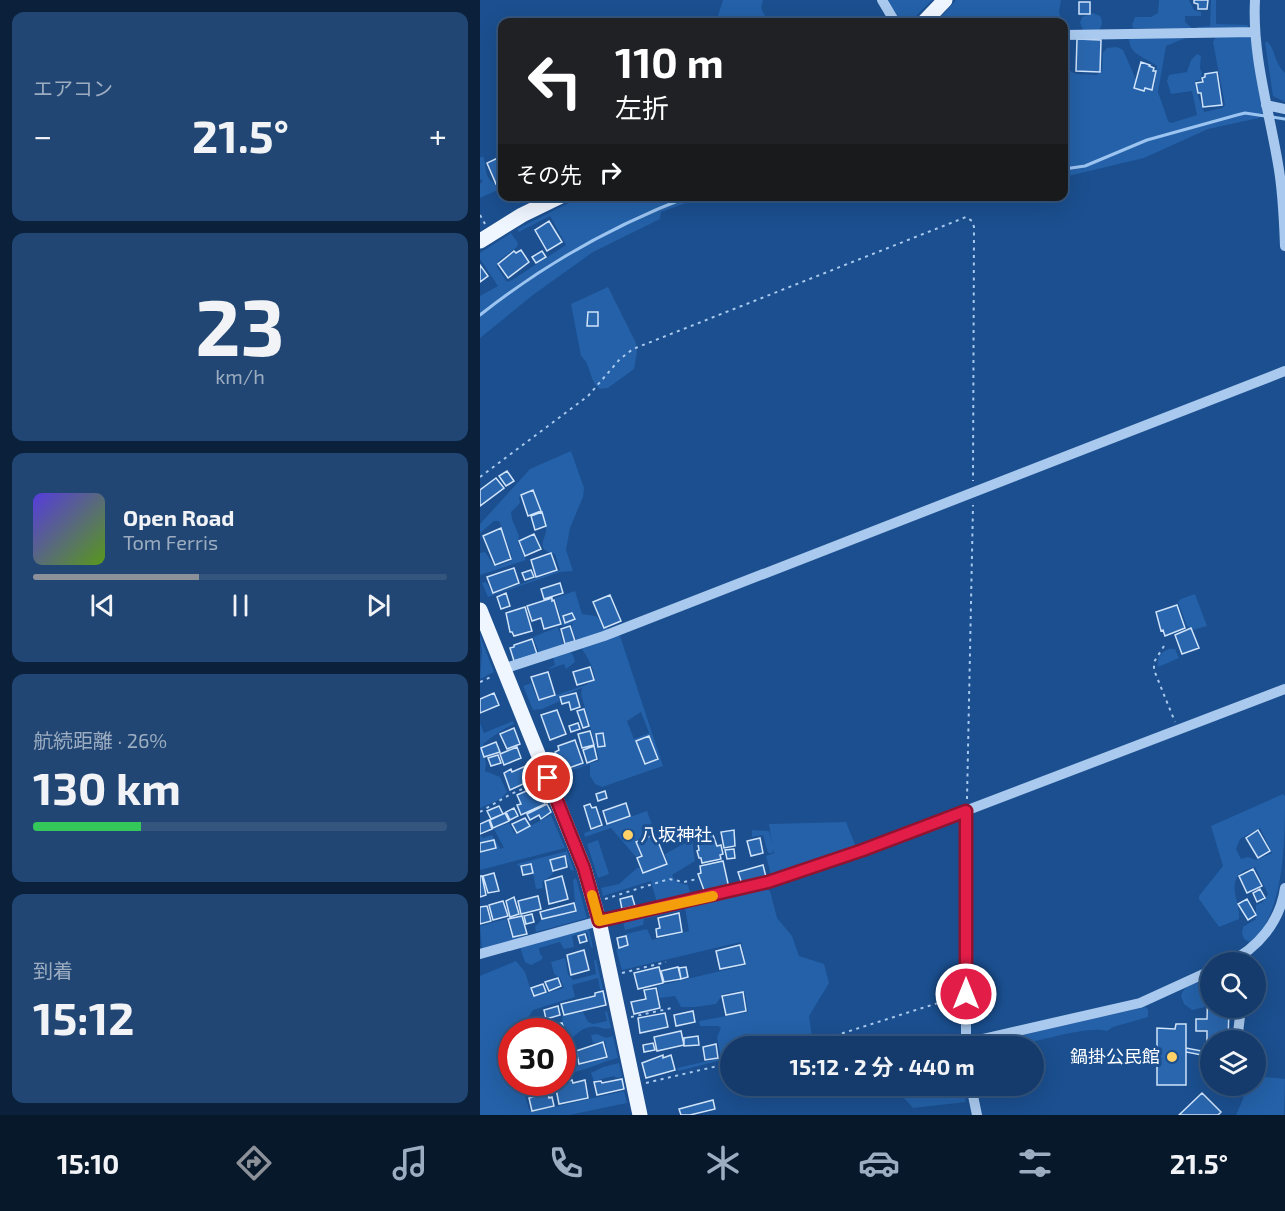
<!DOCTYPE html>
<html lang="ja">
<head>
<meta charset="utf-8">
<style>
  :root { --surface:#143b6b; --page:#214673; --text:#f1f3f6; --muted:#9dadc1; --line:#33557e; --accent:#8c9099 }
  body { margin:0; font-family:"Exo 2","Noto Sans JP",sans-serif; background:var(--page); color:var(--text); height:100vh; display:flex; flex-direction:column; font-size:22px; white-space:nowrap }
  * { box-sizing:border-box; margin:0 }
  p { font-size:20px; color:var(--muted) }
  .icon { flex:none; width:33px; height:33px; fill:none; stroke:currentColor; stroke-width:2; stroke-linecap:round; stroke-linejoin:round }
  .map { position:relative; flex:1; overflow:hidden }
  .panel { display:flex; flex-direction:column; gap:12px; padding:12px; background:#0b203b; width:480px }
  .panel>* { flex:none }
  .top-card { position:absolute; left:18px; top:18px; width:570px; height:183px; border-radius:12px; box-shadow:0 6px 24px #0002,0 0 0 2px var(--line); background:#202124; color:#fff; overflow:hidden }
  .tools { position:absolute; left:720px; top:952px; display:grid; gap:12px }
  .tools a { display:grid; place-items:center; width:66px; height:66px; border-radius:50%; background:var(--surface); box-shadow:0 6px 24px #0002,0 0 0 2px var(--line); font-size:30px }
  .speed { position:absolute; left:18px; top:1018px; display:flex; gap:12px; font-size:30px; font-weight:700; text-align:center }
  .speed>* { display:grid; place-content:center; width:78px; height:78px; border-radius:50%; background:var(--surface); box-shadow:0 6px 24px #0002,0 0 0 2px var(--line); line-height:1 }
  .speed .limit { border:9px solid #d22; background:#fff; color:#111 }
  .pin { position:absolute; display:grid; place-items:center; width:51px; height:51px; color:#fff; margin:-26px; border:3px solid #fff; border-radius:50%; box-shadow:0 2px 6px #0007 }
  .me { position:absolute; width:66px; margin:-33px; rotate:0deg; stroke-linejoin:round; filter:drop-shadow(0 0 4px #0008) }
  .turn { display:flex; align-items:center; gap:21px; height:126px; padding:0 18px; font-size:27px }
  .turn .icon { width:78px; height:78px; stroke-width:2.5 }
  .turn b { display:block; font-size:42px; line-height:51px }
  .then { display:flex; align-items:center; height:57px; padding:0 18px; background:#0003; gap:12px; font-size:22px }
  .big { font-size:45px; font-weight:700; line-height:1.1 }
  .panel .card { flex:1; display:flex; flex-direction:column; justify-content:center; gap:9px; min-width:0; padding:0 21px; border-radius:12px; background:var(--page) }
  .panel .dial { align-items:center; gap:0 }
  .dial b { font-size:78px; line-height:1 }
  .song { display:flex; align-items:center; gap:18px }
  .cover { width:72px; height:72px; border-radius:9px; background:linear-gradient(135deg,hsl(250 70% 55%),hsl(90 70% 35%)) }
  .played { height:6px; border-radius:3px; background:linear-gradient(90deg,var(--accent) 40%,var(--line) 40%) }
  .keys { display:flex; justify-content:space-around; direction:ltr }
  .heat { display:flex; justify-content:space-between; align-items:center; font-size:33px; direction:ltr }
  .charge { height:9px; border-radius:4px; background:linear-gradient(90deg,#34c759 26%,var(--line) 0) }
  .trip { position:absolute; left:240px; top:1036px; width:324px; height:60px; border-radius:30px; background:var(--surface); box-shadow:0 6px 24px #0002,0 0 0 2px var(--line); font-weight:700; line-height:60px; text-align:center }
  .tabs { display:flex; height:96px; justify-content:space-around; align-items:center; background:#08182b; color:var(--muted) }
  .tabs .icon { width:42px; height:42px }
  .tabs .on { color:var(--accent) }
  .tabs b { font-size:27px; color:var(--text) }
  main { display:flex; flex:1; min-height:0 }
  .map>svg:first-child { display:block }
  .green { fill:#2461a8; fill-rule:evenodd }
  .lines { fill:none; stroke-linecap:round; stroke-linejoin:round }
  .stream { stroke:#9cc4f0; stroke-width:3 }
  .building { fill:#2a66ad; stroke:#cfe3fa; stroke-width:1.5 }
  .path { stroke:#a9c9ee; stroke-width:2; stroke-dasharray:3 4.5; stroke-linecap:butt }
  .minor { stroke:#a9c9ee; stroke-width:10 }
  .major { stroke:#f0f6ff; stroke-width:15 }
  .route-casing { stroke:#92132f; stroke-width:15 }
  .route { stroke:#e11d48; stroke-width:10 }
  .slow { stroke:#f59e0b; stroke-width:10 }
  .poi-dot { fill:#ffd166; stroke:#1b4f8f; stroke-width:2 }
  .labels { text-anchor:middle; stroke-width:6; stroke-linejoin:round; paint-order:stroke }
  .poi-label { font-size:18px; fill:#fff; stroke:#1b4f8f; text-anchor:start }
</style>
</head>
<body>
<main>
<section class="panel">
<div class="card"><p>エアコン</p>
<div class="heat"><a>−</a><b class="big">21.5°</b><a>+</a></div>
</div>
<div class="card dial"><b>23</b><p>km/h</p></div>
<div class="card">
<div class="song"><i class="cover"></i><div><b>Open Road</b><p>Tom Ferris</p></div></div>
<div class="played"></div>
<div class="keys"><svg class="icon" aria-label="previous" viewBox="0 0 24 24"><path d="M18 5L8 12l10 7zM5 5v14"/></svg><svg class="icon" aria-label="pause" viewBox="0 0 24 24"><path d="M8 5v14M16 5v14"/></svg><svg class="icon" aria-label="next" viewBox="0 0 24 24"><path d="M6 5l10 7-10 7zM19 5v14"/></svg></div>
</div>
<div class="card"><p>航続距離 · 26%</p><b class="big">130 km</b><div class="charge"></div></div>
<div class="card"><p>到着</p><b class="big">15:12</b></div>
</section>
<div class="map">
<svg width="805" height="1115" viewBox="0 0 805 1115">
  <rect width="100%" height="100%" fill="#1b4f8f"/>
  <path class="green" d="M243,0H283L281,8L288,22H236Z
    M408,0H452L430,22H422L412,9Z
    M476,0H581L579,12L582,22H456Z
    M679,0H709L714,10L721,12V16H705V22L712,28H653L652,25L655,17H671L678,13Z
    M731,0H736V24L769,25L766,28L717,29V27L730,26Z
    M613,13L620,16C623,21 623,25 619,30H603L600,23L602,17Z
    M584,27L588,42L590,71L596,74L617,75L622,70L623,53L627,48L637,47L643,50L657,82L661,85L674,88L677,66C665,57 649,55 649,38L708,37L686,46L678,92L688,121L691,123L717,115L712,91L691,94L687,81L689,75L707,72L711,60L717,54L721,56L720,68L722,73L720,80L715,81L718,96L724,112L742,108L745,105L733,42L737,35L770,34L784,112L779,118L728,129L664,158L584,177Z
    M785,42H788C797,53 793,61 805,73V102L793,96Z
    M3,156C8,168 2,178 18,185L22,183V188L0,198V184L3,181L0,179V158Z
    M103,196L222,197L181,212L180,219L113,252L53,295L0,338V296L18,286L0,259V253L31,233L38,243L37,247L18,261L17,267L27,282L32,280L86,245L70,216L39,232L37,229Z
    M128,287L156,343L157,352L154,369L128,388L120,389C108,380 112,365 101,356L91,304Z
    M91,451L104,488L103,497L90,528L86,550L93,571L80,572L8,597L2,583L6,582L13,594L80,570L75,554C53,549 67,540 66,527C65,517 57,503 53,494L50,491L39,497L40,503L31,512L32,519L39,536L38,543L46,560L0,575V553L5,552L14,565L17,566L31,561L32,556L19,521H14L0,533V524L50,469Z
    M95,591L102,614L116,616L128,629L140,636L183,766L122,787L115,784L110,776V764L81,774L71,752H73L82,771L118,761L119,758L101,694L102,688L78,697L80,701L62,709L53,710L43,686L51,683L58,701L106,685L115,678C111,656 98,648 91,627L93,623L83,626L75,598ZM161,712L169,733L154,739L147,721ZM168,736L178,759L166,764L156,741Z
    M715,594L727,626L713,630L707,626L698,602L701,599Z
    M78,627L84,646L59,653L53,637Z
    M0,636L14,672L0,679L2,652Z
    M689,649H695L699,658L678,667C676,658 681,652 689,649Z
    M90,651L93,655L95,662L86,669L84,664L69,669V668L75,665L73,657Z
    M33,721L34,724C23,729 13,736 3,744L6,765L5,771L20,777L27,792L21,799L0,808V723L4,733Z
    M803,794L805,796C805,838 805,916 770,942L765,940L762,934L763,927L776,919V905L783,902L788,894L775,867C771,868 764,870 761,873C747,885 761,905 759,919L739,927L719,899V896L743,866L731,826ZM780,828L792,853L776,860L768,857L761,859L756,849L760,839Z
    M167,811L175,833L155,841L160,855L156,857L131,828L105,837L104,833Z
    M71,815L85,848L0,870V852L16,848L0,843V835L3,838L12,835L20,848L15,849L24,848L14,829L29,823L35,834Z
    M366,822L376,847L291,875L286,856L294,853V850L292,853H288L283,835L272,837V830L289,831L292,844L289,824Z
    M212,839L215,861L192,875L196,882L208,885L211,896L177,903L171,881L123,896L121,888L139,884L157,868H160L163,874L188,864L185,854Z
    M118,840L129,874L118,878L107,844Z
    M87,851L94,870L91,871L85,855L70,860L73,874L62,882L63,888L56,889L51,863L38,866L37,864Z
    M96,878L107,918L56,932L55,927L62,919L96,912L93,880Z
    M279,888L286,889L290,891L297,918L312,936L319,956L344,964L349,983L329,1016L332,1038L295,1047H250V1058L198,1071L197,1068L241,1058L237,1037L241,1028L238,1026H220L219,1021L268,1012L265,993L261,991L243,994L236,1004L215,1007H201L195,996L180,998L177,986L266,965L261,942L142,970L136,949L149,945L146,934L167,929L172,940L209,931L205,908Z
    M200,908L201,910L164,919L163,925L145,930L143,921Z
    M26,919L32,938L48,936L2,949L0,926Z
    M109,929L113,948L111,947L107,932L92,936L94,947L84,949L80,942L59,948L60,954L63,957L61,960L51,965L45,962L40,947Z
    M85,958L88,974L93,980L116,974L114,960H116L123,989H120L118,978L92,985L95,997L53,1010L43,1026L46,1032H32V1083H60L44,1093L49,1109L52,1112L144,1091L147,1103L89,1115H0V976L36,961L45,972L53,997L84,988L80,978L74,974L71,962Z
    M730,980V1000L725,1007L712,1010L704,1004L701,996C705,982 719,984 730,980Z
    M666,1007L668,1010V1017L633,1027L627,1031C609,1025 561,1041 540,1044L534,1047H497L498,1045Z
    M127,1011L131,1028C124,1030 123,1028 117,1027C104,1024 92,1038 85,1046H83L82,1032H63L74,1029L75,1032L83,1030L82,1016L103,1012L108,1022L113,1024L127,1021L125,1012Z
    M117,1034L126,1038L133,1036L138,1058C118,1063 103,1072 83,1074V1069L128,1058L125,1041L113,1043L111,1035Z
    M139,1063L142,1077L136,1078L134,1076L114,1081L111,1073L123,1067Z
    M776,1076L805,1079L804,1115H756L763,1099L765,1086H776Z
    M479,1086L483,1088L486,1102L433,1108L416,1089Z"/>
  <g class="lines">
    <path class="stream" d="M792,117L805,119
      M584,169L605,166L667,140L757,115L765,113L785,116
      M0,315C63,265 134,225 210,196"/>
  </g>
  <path class="building" d="M714,0H728L727,9H718V4L714,3Z
    M599,2H610V14H599Z
    M597,39L621,40L620,72L596,71Z
    M661,62L670,65L669,66L674,68L673,71H676L672,90L665,88L664,91L654,88Z
    M737,72L742,105L723,107L721,93H718L716,83L723,82L722,78L725,77V74Z
    M22,156V182L16,184L7,163Z
    M69,221L82,242L67,251L55,230Z
    M41,250L49,262L28,278L18,264L34,251L36,253Z
    M62,251L66,257L56,263L52,257Z
    M0,265L8,276L0,282Z
    M108,312H118V326H107Z
    M27,471L34,481L26,486L19,476Z
    M16,478L24,488L0,506V490Z
    M53,490L61,511L48,516L41,495Z
    M62,512L66,526L55,530L51,516Z
    M21,528L31,559L15,565L3,536Z
    M54,534L61,549L45,556L39,541Z
    M71,553L77,570L56,577L51,560Z
    M34,568L39,583L13,593L7,577Z
    M51,570L54,577L45,580L42,573Z
    M80,583L83,593L64,599L61,589Z
    M26,593L30,606L21,609L17,597Z
    M130,595L141,621L124,628L113,602Z
    M72,598V601L74,600L81,624L64,629L61,618L52,621L47,606Z
    M697,605L705,628L685,636L683,630L681,631L676,612Z
    M45,607L52,631L34,636L32,632H30L26,613Z
    M92,613L95,619L85,623L83,616Z
    M90,626L95,641L85,644L81,629Z
    M711,628L719,648L702,654L695,635Z
    M52,639L57,654L34,661L30,648L34,647V645Z
    M110,667L114,680L97,685L93,672Z
    M68,672L75,695L59,700L51,677Z
    M14,693L19,705L0,713V699Z
    M96,693L100,707L91,710L89,702L82,704L80,697Z
    M104,709L109,726L103,728L97,711Z
    M77,710L86,734L70,740L61,715Z
    M98,723L100,729L91,732L89,726Z
    M34,728L40,744L27,749L20,734Z
    M110,731L114,745L102,748L98,734Z
    M123,733L125,746L118,747L116,734Z
    M169,736L178,759L165,764L156,741Z
    M95,740L103,763L86,769L82,759L78,760L75,752L79,750L78,746Z
    M16,742L20,752L4,757L1,748Z
    M114,746L117,759L107,763L103,750Z
    M37,747L41,758L24,765L20,754Z
    M18,755L21,763L11,766L8,758Z
    M48,765L54,779L30,790L24,773L31,769L32,772Z
    M58,786L65,804L41,815L37,805L41,804L37,795Z
    M125,791L127,798L118,801L116,794Z
    M146,803L150,816L127,824L123,811Z
    M67,804L71,812L61,819L59,815L50,820L47,814Z
    M110,804L112,808L116,807L122,825L111,829L104,806Z
    M19,806L23,814L11,819L7,811Z
    M34,808L38,816L30,820L26,812Z
    M25,813L29,821L13,828L10,820Z
    M45,818L50,826L37,833L32,824Z
    M9,820L12,829L0,834V824Z
    M143 834a5 5 0 1 1 10 0a5 5 0 1 1-10 0Z
    M254,830L255,846L244,848L241,832Z
    M778,830L790,851L778,858L766,838Z
    M175,834L187,864L163,873L157,858L162,856L156,842Z
    M233,835L237,846L241,845L243,854L240,855L241,859L222,863L221,858H219L217,851L219,850L217,838Z
    M280,838L283,853L271,856L267,841Z
    M14,840L16,848L0,852V843Z
    M254,849L255,858L247,859L245,850Z
    M85,856L87,867L73,871L70,860Z
    M243,861L249,888L225,893L218,874L221,873L220,866Z
    M51,864L53,873L43,875L41,866Z
    M283,865L286,877L262,884L258,872Z
    M773,869L782,886L767,893L759,876Z
    M14,873L19,891L8,893L3,876Z
    M0,876H2L6,895L0,897Z
    M82,876L88,899L69,904L65,881Z
    M780,889L785,898L777,902L773,893Z
    M58,896L61,909L41,914L38,901Z
    M152,896L155,906L142,909L140,899Z
    M34,897L39,914L30,917L26,901Z
    M767,899L776,915L768,920L758,904Z
    M23,901L28,916L13,920L9,905Z
    M94,903L96,911L62,919L60,912Z
    M7,906L11,921L0,924V907Z
    M199,913L202,932L177,937L176,929L180,928L178,918Z
    M52,914L54,922L46,924L44,916Z
    M42,916L47,934L33,937L28,919Z
    M105,934L107,941L100,943L98,936Z
    M146,936L148,945L139,948L137,938Z
    M260,945L265,964L240,969L236,951Z
    M104,950L109,970L91,975L87,955Z
    M179,967L183,983L158,989L154,973Z
    M198,967L201,979L184,982L181,971Z
    M206,967L208,977L201,979L199,968Z
    M78,978L81,986L69,991L65,982Z
    M63,984L66,992L54,996L51,988Z
    M176,988L180,1008L154,1014L151,1002L166,999L164,990Z
    M728,990H730V1008H749L748,1041H730V1044H727V1031H716V1019H727Z
    M123,991L126,1005L84,1015L81,1004L115,996V993Z
    M263,992L266,1011L246,1015L242,996Z
    M78,1006L80,1015L66,1019L64,1010Z
    M213,1011L215,1022L196,1026L194,1015Z
    M185,1013L188,1027L160,1033L158,1018Z
    M82,1023L84,1029L75,1032L73,1025Z
    M696,1024H706V1085H677V1028L695,1029Z
    M201,1031L204,1045L177,1051L174,1037Z
    M218,1036L219,1045L204,1046V1038Z
    M123,1042L127,1057L99,1064L96,1051Z
    M173,1043L175,1050L164,1052L163,1045Z
    M236,1044L238,1058L225,1060L223,1047Z
    M727,1045H730V1071H727Z
    M706,1048L727,1052V1056L706,1052Z
    M183,1055V1058L191,1055L195,1070L166,1078L162,1063Z
    M142,1079L144,1089L117,1095L114,1082L121,1081L122,1083Z
    M92,1080L93,1083L105,1080L108,1098L79,1104L75,1084Z
    M68,1093L69,1098L72,1097L74,1106L52,1111L49,1098Z
    M722,1093L741,1112L738,1115H699Z
    M233,1100L235,1109L210,1115H201L199,1109Z"/>
  <g class="lines">
    <path class="path" d="M0,215L5,224
      M0,477L108,396L140,359L153,349L486,217L492,221L494,227L493,481
      M684,646L674,662V670L695,722
      M0,682L13,676
      M487,799L493,505
      M0,812L31,794L58,782
      M125,899L189,879L204,882L217,879
      M142,973L186,962
      M151,1017L192,1008
      M319,1047L477,997
      M166,1083L250,1063"/>
    <path class="minor" d="M402,0L415,22
      M775,0C772,55 789,110 798,164C803,191 804,218 805,246
      M584,35L775,32
      M786,105L805,109
      M23,669L124,636L805,371
      M0,954L119,921L288,882L383,850L805,689
      M748,963C778,948 800,922 805,888
      M757,1041L761,1008
      M485,1043L660,1003L730,971
      M486,1047V811
      M491,1086L497,1115
      M751,1088V1086"/>
    <path class="major" d="M444,22L465,0
      M0,241L42,215L81,196
      M0,610L104,868L119,921L160,1115"/>
  </g>
  <g class="lines">
    <g class="route-casing">
      <path id="route" d="M68,778L104,868L119,921L288,882L383,850L486,811V994"/>
    </g>
    <use href="#route" class="route"/>
    <path class="slow" d="M112,895L119,921L233,896"/>
  </g>
  <g class="poi-dot">
    <circle cx="148" cy="835" r="6"/>
    <circle cx="692" cy="1057" r="6"/>
  </g>
  <g class="labels">
    <g class="poi-label">
      <text x="160" y="841">八坂神社</text>
      <text x="680" y="1063" text-anchor="end">鍋掛公民館</text>
    </g>
  </g>
</svg>
<div class="tools">
<a><svg class="icon" aria-label="search" viewBox="0 0 24 24"><circle cx="10" cy="10" r="6"/><path d="M15 15l6 6"/></svg></a>
<a><svg class="icon" aria-label="layers" viewBox="0 0 24 24"><path d="M12 4l9 5-9 5-9-5zM3 14l9 5 9-5"/></svg></a>
</div>
<div class="speed"><div class="limit">30</div></div>
<div class="pin" style="left:68px;top:778px;background:#d93025"><svg class="icon" aria-label="arrive" viewBox="0 0 24 24"><path d="M6 21V4h12l-3 4 3 4H6"/></svg></div>
<svg class="me" style="left:486px;top:994px" viewBox="-20 -20 40 40"><circle r="17" fill="#e11d48" stroke="#fff" stroke-width="3"/><path d="M0-11L8 9 0 5-8 9z" fill="#fff"/></svg>
<div class="trip">15:12 · 2 分 · 440 m</div>
<div class="top-card">
<div class="turn"><svg class="icon" aria-label="left" viewBox="0 0 24 24"><path d="M17 20v-9H6M10 6l-5 5 5 5"/></svg><div><b>110 m</b>左折</div></div>
<div class="then">その先<svg class="icon" aria-label="right" viewBox="0 0 24 24"><path d="M7 20v-9h11M14 6l5 5-5 5"/></svg></div>
</div>
</div>
</main>
<nav class="tabs">
<b>15:10</b>
<svg class="icon on" aria-label="directions" viewBox="0 0 24 24"><path d="M12 3l9 9-9 9-9-9zM9 14v-3h6M13 9l2 2-2 2"/></svg>
<svg class="icon" aria-label="music" viewBox="0 0 24 24"><path d="M9 18V5l10-2v13"/><circle cx="6" cy="18" r="3"/><circle cx="16" cy="16" r="3"/></svg>
<svg class="icon" aria-label="phone" viewBox="0 0 24 24"><path d="M5 4h4l2 5-3 2q2 4 5 5l2-3 5 2v4C11 20 4 13 5 4z"/></svg>
<svg class="icon" aria-label="climate" viewBox="0 0 24 24"><path d="M12 3v18M4 7l16 10M4 17L20 7"/></svg>
<svg class="icon" aria-label="car" viewBox="0 0 24 24"><path d="M5 17H2v-5l4-1 3-4h7l3 4 3 1v5h-3M9 17h6M6 11h13"/><circle cx="7" cy="17" r="2"/><circle cx="17" cy="17" r="2"/></svg>
<svg class="icon" aria-label="filters" viewBox="0 0 24 24"><path d="M4 7h16M4 17h16"/><circle cx="9" cy="7" r="2"/><circle cx="15" cy="17" r="2"/></svg>
<b>21.5°</b>
</nav>
</body>
</html>
